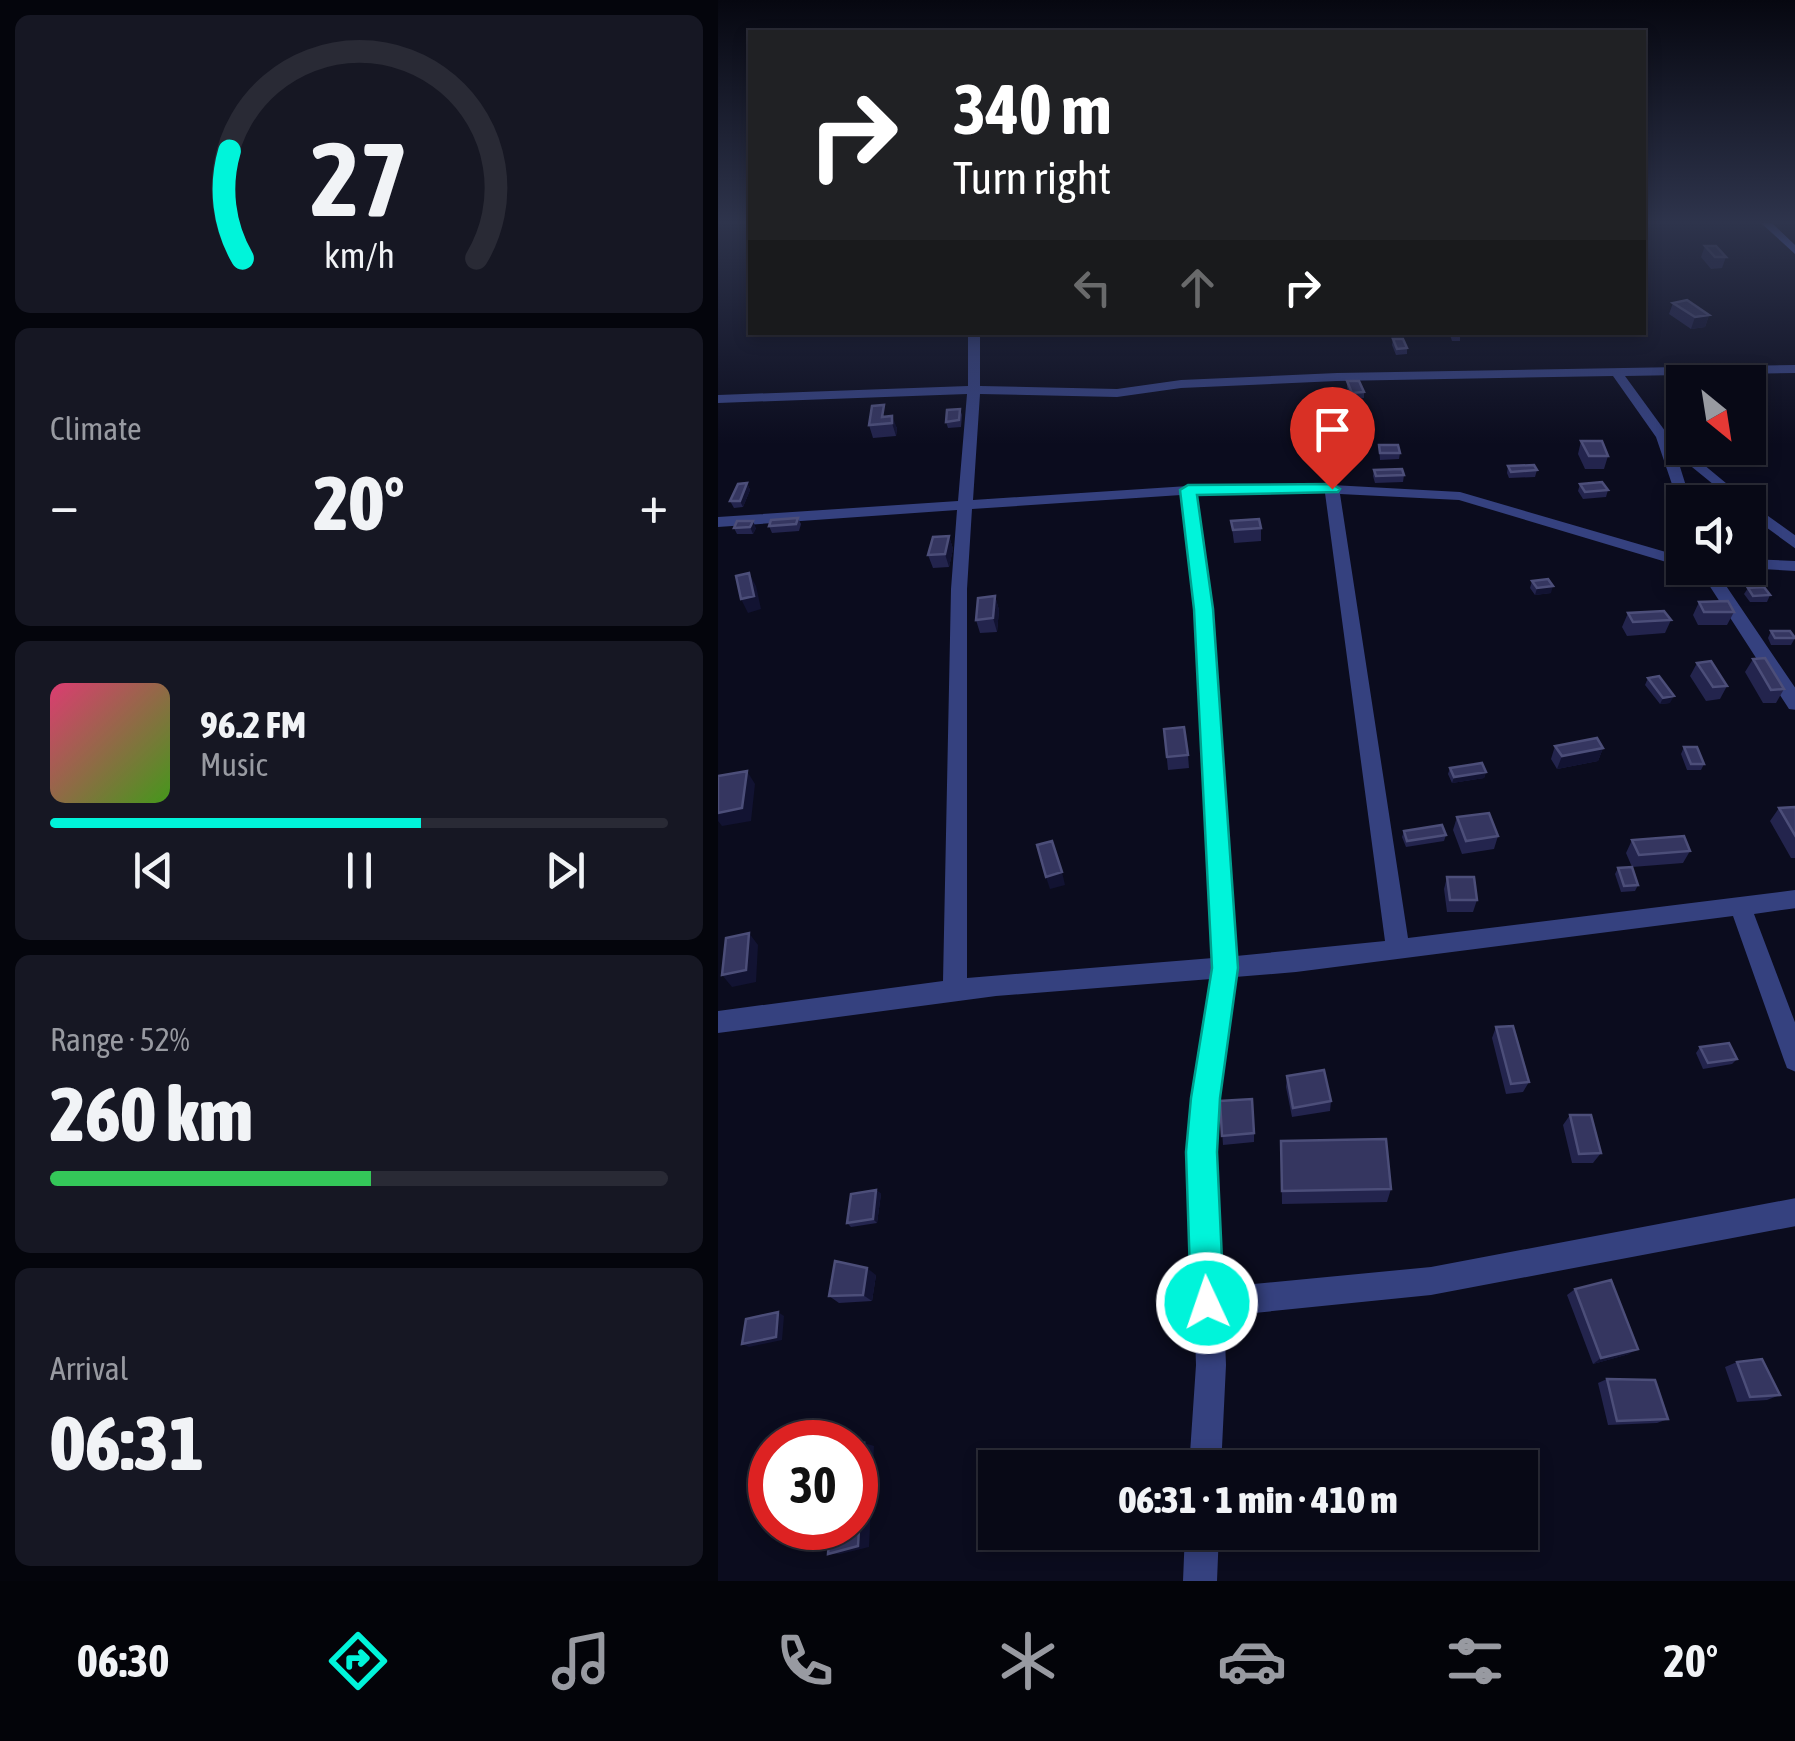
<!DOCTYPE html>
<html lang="en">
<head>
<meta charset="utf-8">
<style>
  :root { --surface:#080916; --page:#161723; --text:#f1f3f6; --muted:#989aa1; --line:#292a35; --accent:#00f4da }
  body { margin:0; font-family:"Asap Condensed",sans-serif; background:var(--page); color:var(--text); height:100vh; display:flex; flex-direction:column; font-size:38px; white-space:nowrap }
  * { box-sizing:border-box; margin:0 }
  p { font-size:32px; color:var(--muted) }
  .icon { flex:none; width:55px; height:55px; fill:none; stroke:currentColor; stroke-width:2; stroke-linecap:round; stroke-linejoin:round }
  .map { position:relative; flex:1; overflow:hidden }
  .panel { display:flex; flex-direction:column; gap:15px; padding:15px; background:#04050c; width:718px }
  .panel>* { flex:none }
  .guide { position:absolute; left:30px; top:30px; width:898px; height:305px; border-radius:0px; box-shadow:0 5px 15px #0003,0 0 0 2px var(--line); background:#202124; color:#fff; overflow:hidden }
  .needle { width:65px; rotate:150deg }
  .buttons { position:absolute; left:948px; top:365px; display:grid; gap:20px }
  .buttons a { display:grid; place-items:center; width:100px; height:100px; border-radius:0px; background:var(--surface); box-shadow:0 5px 15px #0003,0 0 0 2px var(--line); font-size:50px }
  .speed { position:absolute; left:30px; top:1420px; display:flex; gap:20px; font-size:50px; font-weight:700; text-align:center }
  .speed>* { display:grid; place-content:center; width:130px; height:130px; border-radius:50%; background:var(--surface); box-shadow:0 5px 15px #0003,0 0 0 2px var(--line); line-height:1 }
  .speed .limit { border:15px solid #d22; background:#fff; color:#111 }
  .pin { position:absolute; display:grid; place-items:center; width:85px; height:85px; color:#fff; margin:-102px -42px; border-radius:50% 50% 50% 0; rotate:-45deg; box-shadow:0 0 10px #0007 }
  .pin .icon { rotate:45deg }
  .me { position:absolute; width:110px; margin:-55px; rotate:357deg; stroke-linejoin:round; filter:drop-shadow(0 0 8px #0008) }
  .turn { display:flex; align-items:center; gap:35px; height:210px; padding:0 40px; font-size:45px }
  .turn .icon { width:130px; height:130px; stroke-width:2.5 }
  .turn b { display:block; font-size:70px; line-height:85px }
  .lanes { display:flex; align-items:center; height:95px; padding:0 40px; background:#0003; justify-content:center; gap:50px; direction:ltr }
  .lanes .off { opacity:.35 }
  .big { font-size:75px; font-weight:800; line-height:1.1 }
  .panel .widget { flex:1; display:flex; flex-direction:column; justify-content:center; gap:15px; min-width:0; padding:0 35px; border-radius:15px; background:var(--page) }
  .panel .dial { align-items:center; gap:0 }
  .dial svg { height:260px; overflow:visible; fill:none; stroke:var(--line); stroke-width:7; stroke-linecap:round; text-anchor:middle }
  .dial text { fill:var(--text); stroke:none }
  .song { display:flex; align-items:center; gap:30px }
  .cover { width:120px; height:120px; border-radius:15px; background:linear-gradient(135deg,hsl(340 70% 55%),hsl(100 70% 35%)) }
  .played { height:10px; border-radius:5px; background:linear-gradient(90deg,var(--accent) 60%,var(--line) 60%) }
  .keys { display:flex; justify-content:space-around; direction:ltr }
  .heat { display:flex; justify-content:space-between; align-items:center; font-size:55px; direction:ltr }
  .charge { height:15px; border-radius:8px; background:linear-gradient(90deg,#34c759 52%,var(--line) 0) }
  .trip { position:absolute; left:260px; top:1450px; width:560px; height:100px; border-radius:0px; background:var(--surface); box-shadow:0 5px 15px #0003,0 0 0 2px var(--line); font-weight:800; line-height:100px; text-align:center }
  .dock { display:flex; height:160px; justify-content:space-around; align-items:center; background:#030409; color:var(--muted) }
  .dock .icon { width:70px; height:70px }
  .dock .active { color:var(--accent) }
  .dock b { font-size:45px; color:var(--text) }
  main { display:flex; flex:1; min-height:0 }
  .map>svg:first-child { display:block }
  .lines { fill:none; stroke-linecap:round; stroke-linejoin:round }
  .street { fill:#35417f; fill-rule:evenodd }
  .secondary { fill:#607cff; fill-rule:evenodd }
  .wall { fill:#23244d }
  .shaded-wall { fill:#121332 }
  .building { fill:#353660; stroke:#4c4e79; stroke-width:2.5 }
  .route { fill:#00f4da; stroke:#009f8e; stroke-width:2.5 }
</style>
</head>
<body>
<main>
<section class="panel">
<div class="widget dial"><svg viewBox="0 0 100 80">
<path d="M14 69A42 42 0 1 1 86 69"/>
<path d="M14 69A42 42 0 0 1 10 36" stroke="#00f4da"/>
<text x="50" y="56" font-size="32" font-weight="700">27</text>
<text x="50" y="72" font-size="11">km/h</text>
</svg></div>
<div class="widget"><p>Climate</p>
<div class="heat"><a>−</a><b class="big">20°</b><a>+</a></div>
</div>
<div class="widget">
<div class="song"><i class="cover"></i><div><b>96.2 FM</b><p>Music</p></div></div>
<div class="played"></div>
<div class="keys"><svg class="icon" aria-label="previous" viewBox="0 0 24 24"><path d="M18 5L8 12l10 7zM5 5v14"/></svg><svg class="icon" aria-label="pause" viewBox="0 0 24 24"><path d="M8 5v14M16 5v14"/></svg><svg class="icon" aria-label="next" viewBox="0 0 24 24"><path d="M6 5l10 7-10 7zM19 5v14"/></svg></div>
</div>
<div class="widget"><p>Range · 52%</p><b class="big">260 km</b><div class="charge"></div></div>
<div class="widget"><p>Arrival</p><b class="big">06:31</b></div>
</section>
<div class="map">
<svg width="1078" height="1581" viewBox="0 0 1078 1581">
  <rect width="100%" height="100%" fill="#0b0c1e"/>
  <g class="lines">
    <path class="street" d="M250,332H262V386L399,389L463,380L619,373L1078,365V373L907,376L950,435L1032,503L1078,536V549L1030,514V502H1017L958,454L973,502L961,505L938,437L895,376L619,381L463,388L399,397L262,394L255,500L470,486L614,485L742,492L965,557V567L741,500L622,494L690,938L1078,890V908L1036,914L1078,1025V1072L1069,1068L1066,1060L1015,916L578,972L517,977L500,1098L497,1152L504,1287L713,1267L1078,1198V1226L713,1295L506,1316L508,1365L503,1468H471L478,1365L471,1152L474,1098L493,979L278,996L0,1033V1011L225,981L233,589L239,510L0,527V517L240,501L249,394L0,403V395L250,386ZM607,493L667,941L518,956L494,609L478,494ZM463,495L478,609L495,958L249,978V589L254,509Z
      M1030,559L1078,561V571L1025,568H1030Z
      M980,568H996L1078,689V710L1071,709Z
      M467,1532H501L499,1581H465Z"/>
    <path class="secondary" d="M1043,223H1054L1078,246V255Z"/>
  </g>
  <path class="wall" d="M987,246L1008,257L1004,268L993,269L983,257Z
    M955,303L991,315L987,327L973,329L951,314Z
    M731,332H742V341H734Z
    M675,339L689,348V354L678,355L674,345Z
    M629,381L646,392V398L634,399L629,388Z
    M242,409L244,415L243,427L230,428L228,422Z
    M169,416L179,428L178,436L155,438L151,425Z
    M863,441L890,456L886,469H867L860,454Z
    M661,445L682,453L681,459L662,460Z
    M790,466L819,470L817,477L791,478L789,473Z
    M656,470L686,475L685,482L657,483L655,476Z
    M29,483L32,490L25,507L16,508L12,501Z
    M862,484L890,490L888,497L865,499L860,491Z
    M80,518L83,524L81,531L54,533L51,526Z
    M513,521L543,528V541L516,543Z
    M16,528H38L35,534H19Z
    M231,536L235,549L231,567L215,568L210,555Z
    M814,581L833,593L817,595L812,588Z
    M1030,588L1052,595L1049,602H1032L1026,594Z
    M277,596L281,610L279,632L262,633L258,620Z
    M981,602L1016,612L1009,625H980L975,615Z
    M910,613L953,620L947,633L909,636L904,627Z
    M1053,631L1077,638L1073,645H1053L1050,638Z
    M1035,659L1066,689L1058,703H1045L1027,672Z
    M979,663L1009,686L1002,699L988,701L972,676Z
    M930,678L952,703L942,704L927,685Z
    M446,729L470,755L471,768L450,770Z
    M837,746L885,748L880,761L839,769L833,759Z
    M966,747L986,764L983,770H969L963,754Z
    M732,768L768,772L766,778L734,783L730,774Z
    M1078,807V858H1073L1052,821L1061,808Z
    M739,817L780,836L776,849L744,854L735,830Z
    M686,831L728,835L726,841L688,847L684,837Z
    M914,840L972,851L965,863L914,867L908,853Z
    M900,868L920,885L917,891L903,892L897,874Z
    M729,877L759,900L755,912H729L726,889Z
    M778,1027L811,1082L805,1092L788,1094L774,1038Z
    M982,1047L1019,1059L1014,1064L985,1069L978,1053Z
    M569,1076L613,1101L612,1111L574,1117L568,1087Z
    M502,1101L536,1133V1142L505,1145Z
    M852,1115L883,1153L875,1163H854L845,1125Z
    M563,1141L673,1189L669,1202L564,1204Z
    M158,1190L163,1194L159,1223L133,1227L129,1223Z
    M158,1275L154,1301L121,1303L111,1296Z
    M857,1289L911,1354L875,1364L849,1295Z
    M1019,1362L1062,1395L1049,1400L1019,1402L1007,1367Z
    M889,1379L950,1419L939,1423L890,1425L880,1383Z"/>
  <path class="shaded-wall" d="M991,315L987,327L973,329L977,317Z
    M174,416L179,428L178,436L174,423Z
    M29,483L32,490L25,507L22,501Z
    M35,521L38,528L35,534L32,527Z
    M231,536L235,549L231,567L227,554Z
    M31,573L38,586L43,609L30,613L23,599Z
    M835,586L833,593L817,595L819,588Z
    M277,596L281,610L279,632L275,618Z
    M956,696L952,703L942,704L945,698Z
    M885,748L880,761L839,769L844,756Z
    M29,771L37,784L33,821L4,826L0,821V813Z
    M768,772L766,778L734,783L736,777Z
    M344,872L347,885L332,889L328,877Z
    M31,933L40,945L38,982L14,987L4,975Z
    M158,1190L163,1194L159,1223L155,1219Z
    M149,1268L158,1275L154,1301L145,1295Z
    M60,1312L66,1316L64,1340L31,1347L24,1344Z
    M920,1349L911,1354L875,1364L883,1358Z
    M146,1443L156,1446L151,1547L122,1554H110Z"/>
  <path class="building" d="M987,246H998L1008,257H997Z
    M969,300L991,315L977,317L955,303Z
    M675,339H685L689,348L679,349Z
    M629,381H641L646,392L634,393Z
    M166,405L164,417L174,416V423L151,425L154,406Z
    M242,409L241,420L228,422L229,410Z
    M863,441H884L890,456H871Z
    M661,445H680L682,453H662Z
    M816,465L819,470L793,472L790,466Z
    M684,469L686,475L658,476L656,470Z
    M884,482L890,490L867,492L862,484Z
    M29,483L22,501H12L20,484Z
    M80,518L78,524L51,526L53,520Z
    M541,519L543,528L515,530L513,521Z
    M19,521H35L32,527L16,528Z
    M231,536L227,554L210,555L215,537Z
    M31,573L36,596L23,599L18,576Z
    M830,579L835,586L819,588L814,581Z
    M1046,587L1052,595L1035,596L1030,588Z
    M277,596L275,618L258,620L260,598Z
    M1010,601L1016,612H986L981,602Z
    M946,611L953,620L915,622L910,613Z
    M1053,631H1072L1077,638H1057Z
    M1047,658L1066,689L1053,690L1035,659Z
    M993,661L1009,686L995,687L979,663Z
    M941,676L956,696L945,698L930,678Z
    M466,727L470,755L449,757L446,729Z
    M879,738L885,748L844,756L837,746Z
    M966,747H979L986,764H973Z
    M764,763L768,772L736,777L732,768Z
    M29,771L24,808L0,813V776Z
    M1078,807V837L1061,808Z
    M771,813L780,836L748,841L739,817Z
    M724,825L728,835L689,841L686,831Z
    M966,836L972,851L921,855L914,840Z
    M334,841L344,872L328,877L319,845Z
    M914,867L920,885L906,886L900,868Z
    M729,877H756L759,900H732Z
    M31,933L28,970L4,975L8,938Z
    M795,1026L811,1082L793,1084L778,1027Z
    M1011,1043L1019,1059L990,1063L982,1047Z
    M606,1070L613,1101L575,1108L569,1076Z
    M534,1099L536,1133L504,1136L502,1101Z
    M852,1115H873L883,1153L861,1154Z
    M668,1139L673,1189L564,1191L563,1141Z
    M158,1190L155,1219L129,1223L133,1194Z
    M117,1261L149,1268L145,1295L111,1296Z
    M893,1280L920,1349L883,1358L857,1289Z
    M60,1312L58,1337L24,1344L28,1319Z
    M1044,1359L1062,1395L1032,1397L1019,1362Z
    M889,1379L937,1380L950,1419L899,1421Z
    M146,1443L140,1546L110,1554L112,1528H138V1444Z"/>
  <linearGradient id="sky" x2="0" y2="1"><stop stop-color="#060710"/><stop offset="0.5" stop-color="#2e344c"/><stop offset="1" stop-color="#2e344c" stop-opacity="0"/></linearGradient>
  <rect width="1078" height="444" fill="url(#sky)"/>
  <path class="route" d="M614,484L622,489L620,492L479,495L495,609L520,968L502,1098L499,1152L506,1303L501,1315L489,1320L477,1315L473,1303L468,1152L473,1098L494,968L476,609L462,490L470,485Z"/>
</svg>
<div class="buttons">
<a><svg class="needle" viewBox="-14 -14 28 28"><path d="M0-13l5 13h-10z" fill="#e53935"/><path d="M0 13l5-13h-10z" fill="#989aa1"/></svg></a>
<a><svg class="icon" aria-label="sound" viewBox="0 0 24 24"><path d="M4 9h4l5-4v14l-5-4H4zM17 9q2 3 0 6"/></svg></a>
</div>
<div class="speed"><div class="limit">30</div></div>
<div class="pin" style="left:614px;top:489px;background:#d93025"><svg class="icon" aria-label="arrive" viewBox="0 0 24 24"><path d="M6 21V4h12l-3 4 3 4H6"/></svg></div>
<svg class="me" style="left:489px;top:1303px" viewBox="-20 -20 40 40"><circle r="17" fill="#00f4da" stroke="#fff" stroke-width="3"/><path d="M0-11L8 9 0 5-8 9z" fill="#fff"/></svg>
<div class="trip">06:31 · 1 min · 410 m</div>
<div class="guide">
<div class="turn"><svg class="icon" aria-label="right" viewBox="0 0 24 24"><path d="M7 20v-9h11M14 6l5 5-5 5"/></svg><div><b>340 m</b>Turn right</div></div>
<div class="lanes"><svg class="icon off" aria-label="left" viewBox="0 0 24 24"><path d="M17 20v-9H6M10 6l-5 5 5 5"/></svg><svg class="icon off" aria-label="ahead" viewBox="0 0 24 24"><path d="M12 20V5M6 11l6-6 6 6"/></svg><svg class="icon" aria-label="right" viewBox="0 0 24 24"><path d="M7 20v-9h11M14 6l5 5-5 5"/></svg></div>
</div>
</div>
</main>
<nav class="dock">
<b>06:30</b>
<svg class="icon active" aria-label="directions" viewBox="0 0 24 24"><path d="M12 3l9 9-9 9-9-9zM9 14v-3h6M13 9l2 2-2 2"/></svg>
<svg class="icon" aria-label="music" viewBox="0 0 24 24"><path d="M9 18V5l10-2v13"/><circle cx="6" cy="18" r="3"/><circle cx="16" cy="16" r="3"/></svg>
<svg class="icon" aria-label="phone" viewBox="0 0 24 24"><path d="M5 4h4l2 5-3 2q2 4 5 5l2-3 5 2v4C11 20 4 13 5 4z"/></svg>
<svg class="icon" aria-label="climate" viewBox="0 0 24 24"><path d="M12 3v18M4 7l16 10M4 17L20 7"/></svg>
<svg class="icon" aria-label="car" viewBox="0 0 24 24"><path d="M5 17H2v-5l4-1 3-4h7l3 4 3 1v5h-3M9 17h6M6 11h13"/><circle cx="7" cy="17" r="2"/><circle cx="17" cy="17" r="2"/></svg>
<svg class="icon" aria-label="filters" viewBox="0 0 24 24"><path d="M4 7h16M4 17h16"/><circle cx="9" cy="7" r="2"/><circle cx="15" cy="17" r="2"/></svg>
<b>20°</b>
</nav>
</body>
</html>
